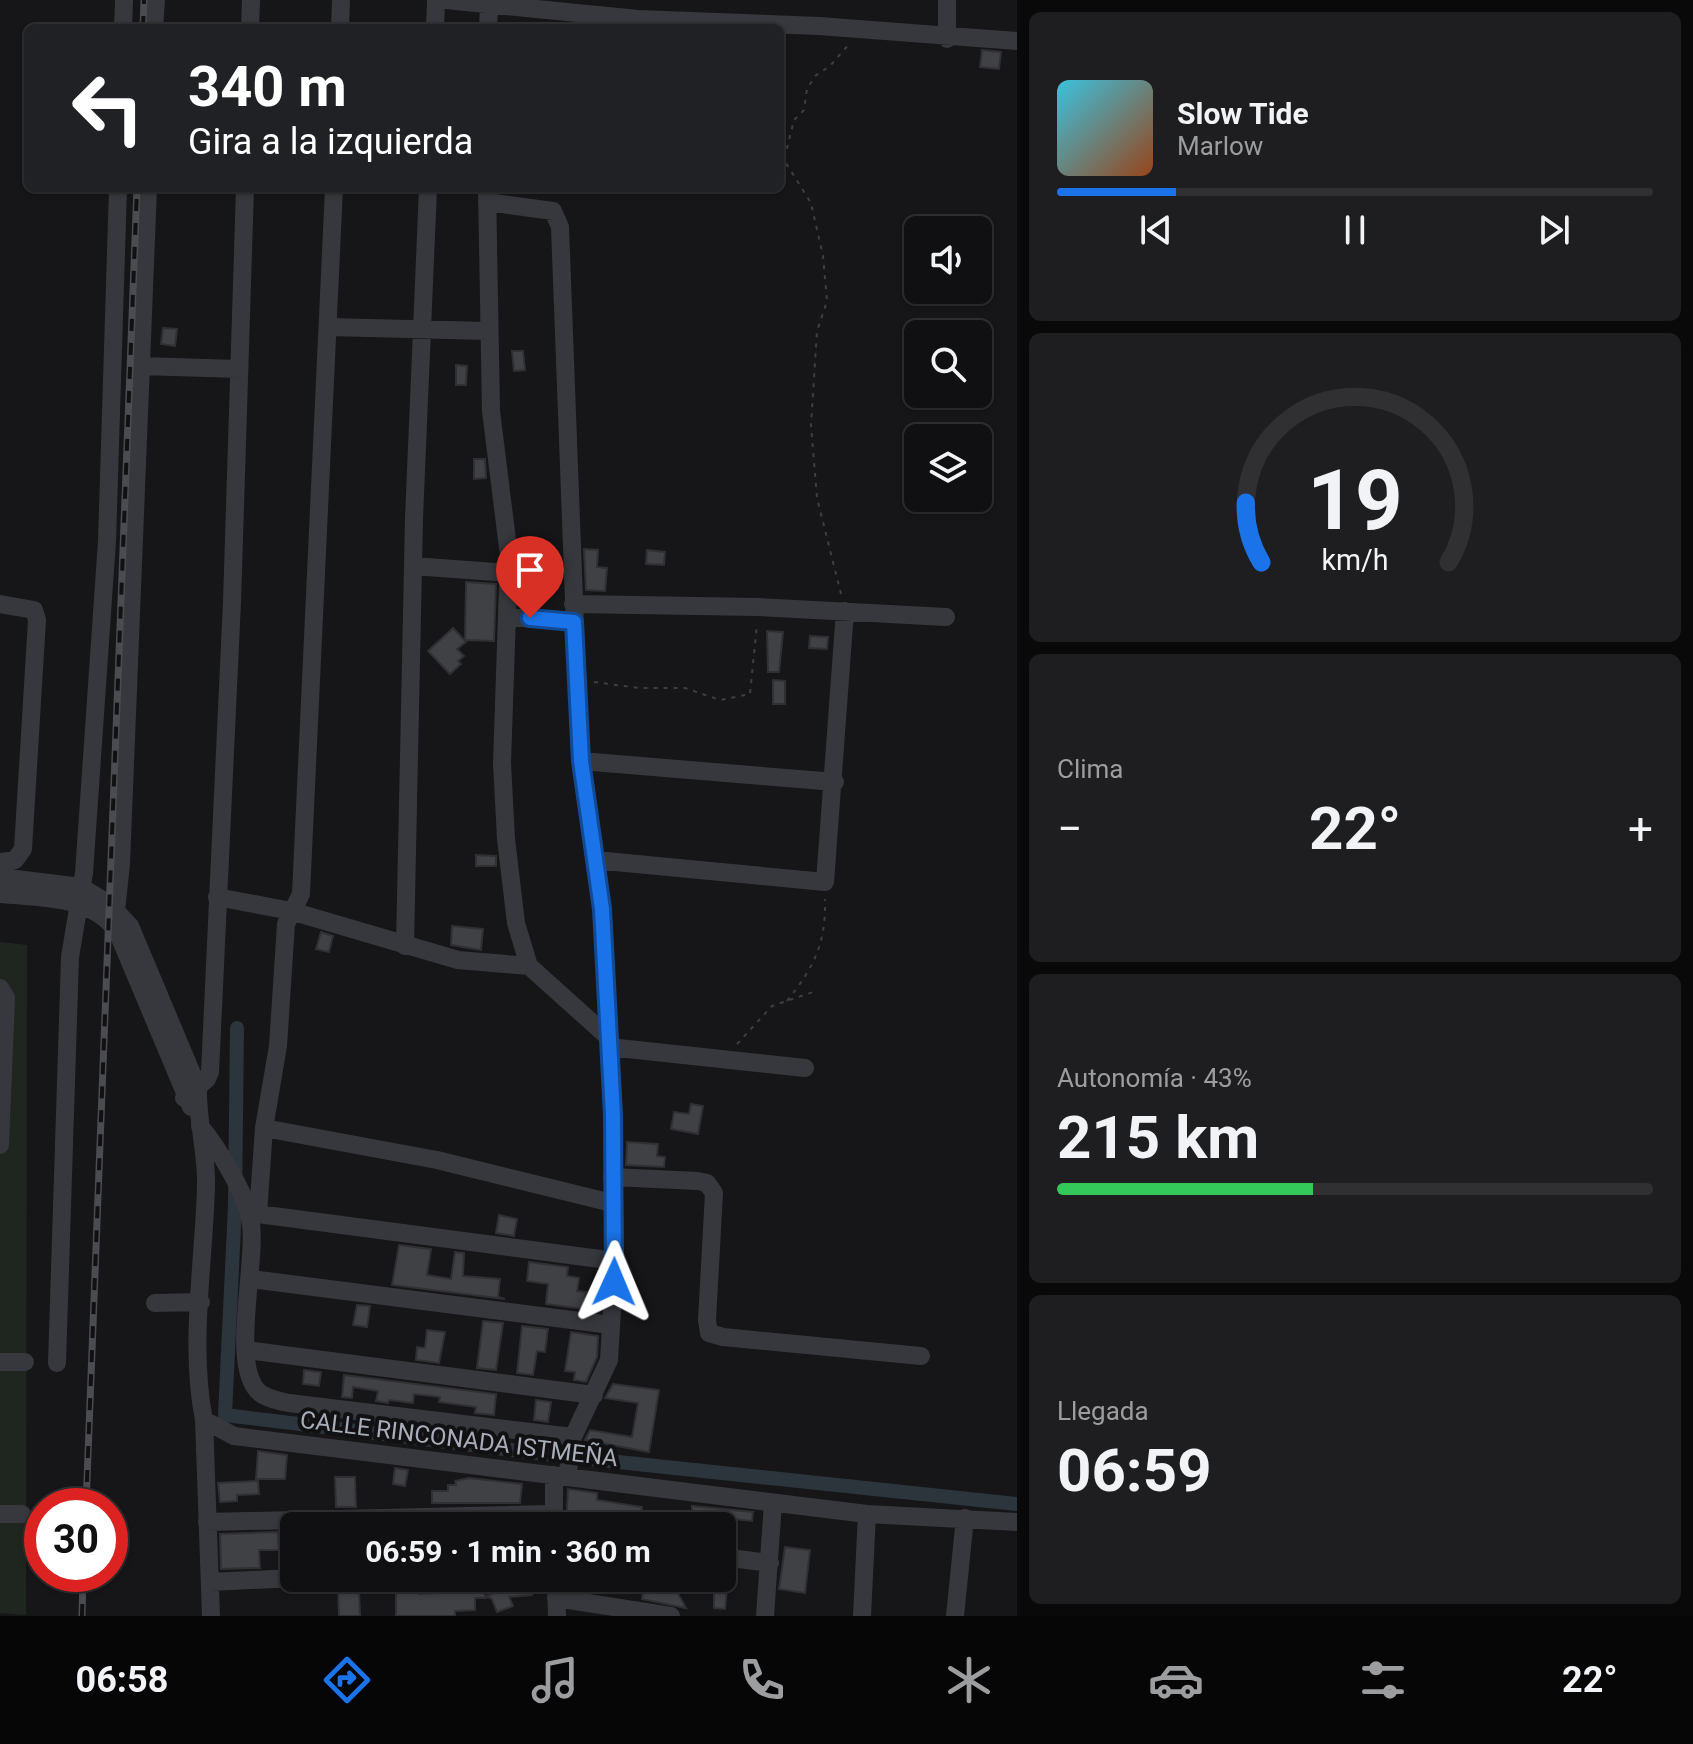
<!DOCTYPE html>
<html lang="es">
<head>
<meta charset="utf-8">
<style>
  :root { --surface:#101012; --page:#1e1e20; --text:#f1f3f6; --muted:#9c9d9f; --line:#303032; --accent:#1a73e8 }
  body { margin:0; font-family:Roboto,sans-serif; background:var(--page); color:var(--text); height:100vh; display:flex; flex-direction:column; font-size:30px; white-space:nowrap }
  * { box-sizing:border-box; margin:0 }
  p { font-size:26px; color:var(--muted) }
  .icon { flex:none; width:44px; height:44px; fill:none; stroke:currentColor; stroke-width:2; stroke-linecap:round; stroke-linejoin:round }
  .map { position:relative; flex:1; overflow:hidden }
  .panel { display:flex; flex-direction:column; gap:12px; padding:12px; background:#09090a; width:676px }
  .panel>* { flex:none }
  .guide { position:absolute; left:24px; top:24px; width:760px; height:168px; border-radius:12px; box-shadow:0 2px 6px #0004,0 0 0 2px var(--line); background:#202124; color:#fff; overflow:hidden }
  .controls { position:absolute; left:904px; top:216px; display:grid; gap:16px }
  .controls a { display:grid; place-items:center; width:88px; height:88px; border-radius:12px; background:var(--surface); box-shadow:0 2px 6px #0004,0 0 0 2px var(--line); font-size:40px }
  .speed { position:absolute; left:24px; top:1488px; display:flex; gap:16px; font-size:40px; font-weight:700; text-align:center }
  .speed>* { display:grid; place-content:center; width:104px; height:104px; border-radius:50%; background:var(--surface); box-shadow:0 2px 6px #0004,0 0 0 2px var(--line); line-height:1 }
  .speed .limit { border:12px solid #d22; background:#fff; color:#111 }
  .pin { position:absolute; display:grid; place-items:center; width:68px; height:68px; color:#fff; margin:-82px -34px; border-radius:50% 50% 50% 0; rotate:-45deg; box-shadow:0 0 8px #0007 }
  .pin .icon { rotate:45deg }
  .me { position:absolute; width:88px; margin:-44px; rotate:1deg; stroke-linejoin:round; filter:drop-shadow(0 0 6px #0008) }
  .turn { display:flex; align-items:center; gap:28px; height:168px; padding:0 32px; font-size:36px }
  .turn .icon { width:104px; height:104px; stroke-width:2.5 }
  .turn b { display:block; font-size:56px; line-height:68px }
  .big { font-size:60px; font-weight:700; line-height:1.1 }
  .panel .tile { flex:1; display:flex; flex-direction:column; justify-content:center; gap:12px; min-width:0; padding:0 28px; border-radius:12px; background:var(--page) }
  .panel .dial { align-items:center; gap:0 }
  .dial svg { height:208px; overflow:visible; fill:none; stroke:var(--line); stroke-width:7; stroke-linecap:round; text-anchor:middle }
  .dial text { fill:var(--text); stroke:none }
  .song { display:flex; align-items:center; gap:24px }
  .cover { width:96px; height:96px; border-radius:12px; background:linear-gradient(135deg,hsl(190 70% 55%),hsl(20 70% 35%)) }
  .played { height:8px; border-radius:4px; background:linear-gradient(90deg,var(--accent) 20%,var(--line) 20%) }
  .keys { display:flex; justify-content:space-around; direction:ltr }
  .heat { display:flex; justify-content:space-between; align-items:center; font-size:44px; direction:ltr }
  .charge { height:12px; border-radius:6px; background:linear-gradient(90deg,#34c759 43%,var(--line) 0) }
  .trip { position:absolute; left:280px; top:1512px; width:456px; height:80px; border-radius:12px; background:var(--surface); box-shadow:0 2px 6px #0004,0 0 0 2px var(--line); font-weight:700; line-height:80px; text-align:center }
  .tab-bar { display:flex; height:128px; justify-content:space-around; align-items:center; background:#060607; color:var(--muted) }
  .tab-bar .icon { width:56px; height:56px }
  .tab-bar .current { color:var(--accent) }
  .tab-bar b { font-size:36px; color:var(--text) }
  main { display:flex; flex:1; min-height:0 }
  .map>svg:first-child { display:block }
  .green { fill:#1e261f }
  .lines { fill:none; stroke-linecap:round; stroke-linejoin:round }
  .canal { stroke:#2c353c; stroke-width:14 }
  .building { fill:#404145; stroke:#303034; stroke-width:2 }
  .path { stroke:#3d3f44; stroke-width:2; stroke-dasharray:4 6; stroke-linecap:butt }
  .minor { stroke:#37383d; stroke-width:18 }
  .rail-casing { stroke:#4a4c52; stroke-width:7 }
  .rail { stroke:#111113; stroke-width:4; stroke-dasharray:12; stroke-linecap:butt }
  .route-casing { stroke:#114b97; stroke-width:20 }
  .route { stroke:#1a73e8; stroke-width:14 }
  .labels { text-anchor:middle; stroke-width:8; stroke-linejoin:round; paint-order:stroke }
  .street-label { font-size:24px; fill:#a8adb8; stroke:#111113 }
</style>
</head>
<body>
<main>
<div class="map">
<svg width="1017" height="1616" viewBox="0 0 1017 1616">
  <rect width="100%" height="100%" fill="#161618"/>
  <path class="green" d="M0,942L27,945L26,1615L0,1613Z"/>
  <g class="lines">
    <path class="canal" d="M237,1028L235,1206L225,1415L561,1456L1017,1504"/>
  </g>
  <path class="building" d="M982,50L1001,52L999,69L980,67Z
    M163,328L177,329L175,346L161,344Z
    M512,351H523L525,370L514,371Z
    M456,365L467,366L466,385H456Z
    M474,459H485L486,478L474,479Z
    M584,549L598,550L597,567L607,568L605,591L586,590Z
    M647,550L665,552L664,565L646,564Z
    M466,582L496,584L494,641L465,640Z
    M453,628L466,642L457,649L464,656L458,661L461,664L450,674L428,651Z
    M767,631L783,632L779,672H768Z
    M810,636L828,637L827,649L809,648Z
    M773,680L785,681V704H773Z
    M476,855L496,856V866H476Z
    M452,926L483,929L481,950L451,945Z
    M321,932L333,936L329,952L316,949Z
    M691,1104L703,1106L698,1134L671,1129L674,1112L689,1114Z
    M627,1142L658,1144L657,1156L665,1157L664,1167L626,1165Z
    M499,1215L517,1219L514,1236L496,1233Z
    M399,1245L431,1249L427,1275L451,1279L455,1252L464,1253L463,1276L500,1279L498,1297L505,1299L392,1285Z
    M529,1262L568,1267L567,1276L579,1278L577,1291L586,1292L583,1309L546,1304L548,1284L527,1281Z
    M357,1305L370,1306L367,1327L353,1325Z
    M483,1321L503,1323L496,1370L477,1368Z
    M522,1326L548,1329L545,1352L537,1351L533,1375L517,1373Z
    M427,1330L445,1332L439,1363L416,1360L417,1347L425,1348Z
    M571,1332L598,1336L597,1357L586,1382L574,1380L575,1372L565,1371Z
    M304,1370L321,1372L319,1386L303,1384Z
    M344,1375L496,1394L494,1415L475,1413L476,1407L439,1402L440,1397L414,1394L413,1403L389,1400L388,1403L376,1401L378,1391L353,1387L352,1398L342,1397Z
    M613,1384L659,1390L649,1452L585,1440L590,1430L632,1437L638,1403L605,1398Z
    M536,1400L551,1402L548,1422L534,1420Z
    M258,1451L287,1455L285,1479H256Z
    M395,1468L408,1470L405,1486L393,1484Z
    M335,1477H355L356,1507H336Z
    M469,1478L522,1484L520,1503H432V1491H448V1485H456L455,1481Z
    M258,1481L259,1494L237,1495V1501L220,1502L218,1483Z
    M568,1489L597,1493V1500L642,1507L641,1516L595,1511L593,1526H566Z
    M692,1506L753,1512L752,1521L724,1518L723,1526H704L705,1523L692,1522Z
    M278,1532L279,1550H259L260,1568L221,1569L220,1534Z
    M785,1547L810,1550L805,1593L779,1589Z
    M515,1578H531L532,1595L509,1597L513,1606L497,1612L492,1599L486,1596L516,1585Z
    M568,1578H588L587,1591L568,1588Z
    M644,1578L676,1579L697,1585L696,1592L676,1590L686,1608L642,1599Z
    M714,1578H728L725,1609L714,1608Z
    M480,1581L486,1598H475V1610L455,1611V1616H396V1590H419V1594L456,1592L455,1582Z
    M359,1590L360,1616H339L338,1591Z"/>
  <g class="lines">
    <path class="path" d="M841,594L817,498L811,425L817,331L827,301L823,256L811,203L784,160L794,120L804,110L807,89L815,76L830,66L850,43
      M594,682L639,688H685L720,700L750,694L757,624
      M787,1001C814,967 826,944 825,899
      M737,1044L772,1006L816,991"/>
    <path class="minor" d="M446,0L638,19L819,26L1017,41
      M947,0V39
      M123,28L124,0
      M154,28L156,0
      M250,28L251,0
      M340,28L341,0
      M435,28L436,0
      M488,28L489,4
      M487,188L491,411L509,556L502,763L506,839L516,923L529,966L607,1036
      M487,202L553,211L560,227L577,680L581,761L602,909L613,1115L615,1261L609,1360L573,1437L567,1477
      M329,327L488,331
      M141,366L239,369
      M413,566L509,573
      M0,604L34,610L37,620L23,849L15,860L0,862
      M573,604L758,607L946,617
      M508,617L574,622
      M581,761L835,782
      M595,860L825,882L845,611
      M0,877L81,887L109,904L130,926L198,1088C197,1121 207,1153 206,1186C204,1263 189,1345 204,1420L234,1436L867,1514L1017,1522
      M0,894C40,898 90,895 117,931L191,1107
      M217,897L291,911L458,960L529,966
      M115,920L121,864L148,188
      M405,946L414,518L428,188
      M0,988L6,998L0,1145
      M609,1047L805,1068
      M184,1098L207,1079L210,1072L232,602L245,188
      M200,1126C218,1148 244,1190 250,1218C259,1259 228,1366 260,1393C268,1399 279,1401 289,1403L573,1437
      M264,1128L437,1160L612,1203
      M612,1177L698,1181L707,1183L714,1193L707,1320L709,1333L723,1337L921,1356
      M258,1214L264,1128L278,1046L286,924L301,894L334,188
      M250,1216L258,1214L615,1261
      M251,1279L611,1325
      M155,1303L201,1302
      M246,1350L594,1395
      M0,1362H25
      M57,1363L70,957L84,873L107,541L118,188
      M204,1420L211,1616
      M554,1475V1525
      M0,1514H22
      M207,1522L554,1514
      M722,1557L770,1563
      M556,1578L557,1616
      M210,1582L294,1578
      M556,1598L671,1616
      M765,1616L773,1503
      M862,1616L867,1514
      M955,1616L965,1518"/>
    <g class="rail-casing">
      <path id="rail" d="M143,28L144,0
        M86,1506L137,188
        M82,1616L83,1574"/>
    </g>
    <use href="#rail" class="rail"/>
  </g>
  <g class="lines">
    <g class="route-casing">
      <path id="route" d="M530,618L574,622L581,761L602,909L613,1115L614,1282"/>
    </g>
    <use href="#route" class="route"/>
  </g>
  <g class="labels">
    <g class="street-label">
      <text transform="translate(459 1439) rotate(7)" y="8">CALLE RINCONADA ISTMEÑA</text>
    </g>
  </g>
</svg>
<div class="controls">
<a><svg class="icon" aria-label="sound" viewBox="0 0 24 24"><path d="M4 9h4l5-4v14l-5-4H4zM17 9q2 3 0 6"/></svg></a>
<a><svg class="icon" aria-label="search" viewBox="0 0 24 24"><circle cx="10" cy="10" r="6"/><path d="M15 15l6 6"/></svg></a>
<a><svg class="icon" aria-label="layers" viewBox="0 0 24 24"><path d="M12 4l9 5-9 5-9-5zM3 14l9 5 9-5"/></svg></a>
</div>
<div class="speed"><div class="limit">30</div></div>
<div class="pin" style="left:530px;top:618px;background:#d93025"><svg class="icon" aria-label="arrive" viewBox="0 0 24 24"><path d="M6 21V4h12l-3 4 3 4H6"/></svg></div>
<svg class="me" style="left:614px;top:1282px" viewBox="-20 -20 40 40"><path d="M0-17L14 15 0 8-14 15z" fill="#1a73e8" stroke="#fff" stroke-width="4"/></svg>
<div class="trip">06:59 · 1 min · 360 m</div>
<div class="guide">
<div class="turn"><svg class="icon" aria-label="left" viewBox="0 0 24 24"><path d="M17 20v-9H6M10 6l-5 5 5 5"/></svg><div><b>340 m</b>Gira a la izquierda</div></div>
</div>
</div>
<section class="panel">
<div class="tile">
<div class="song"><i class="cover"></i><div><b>Slow Tide</b><p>Marlow</p></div></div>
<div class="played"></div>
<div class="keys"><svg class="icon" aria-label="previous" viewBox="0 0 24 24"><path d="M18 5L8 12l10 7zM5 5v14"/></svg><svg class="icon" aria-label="pause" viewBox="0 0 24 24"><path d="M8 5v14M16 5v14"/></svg><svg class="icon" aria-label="next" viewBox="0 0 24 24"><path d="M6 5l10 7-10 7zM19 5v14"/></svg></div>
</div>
<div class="tile dial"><svg viewBox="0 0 100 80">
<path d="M14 69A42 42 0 1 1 86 69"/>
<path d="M14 69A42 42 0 0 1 8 46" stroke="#1a73e8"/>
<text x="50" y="56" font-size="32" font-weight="700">19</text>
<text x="50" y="72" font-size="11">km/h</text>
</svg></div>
<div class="tile"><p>Clima</p>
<div class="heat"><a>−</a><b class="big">22°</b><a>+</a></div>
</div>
<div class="tile"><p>Autonomía · 43%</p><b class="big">215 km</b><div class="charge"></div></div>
<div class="tile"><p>Llegada</p><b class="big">06:59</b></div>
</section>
</main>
<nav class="tab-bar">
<b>06:58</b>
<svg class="icon current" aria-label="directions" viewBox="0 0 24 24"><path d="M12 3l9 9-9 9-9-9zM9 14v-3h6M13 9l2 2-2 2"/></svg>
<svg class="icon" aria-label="music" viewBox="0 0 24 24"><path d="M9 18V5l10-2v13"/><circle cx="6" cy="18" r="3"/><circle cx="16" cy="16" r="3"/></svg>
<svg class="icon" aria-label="phone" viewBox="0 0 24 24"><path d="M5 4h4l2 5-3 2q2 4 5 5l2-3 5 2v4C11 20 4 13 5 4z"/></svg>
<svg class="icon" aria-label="climate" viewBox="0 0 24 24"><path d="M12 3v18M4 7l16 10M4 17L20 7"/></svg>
<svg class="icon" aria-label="car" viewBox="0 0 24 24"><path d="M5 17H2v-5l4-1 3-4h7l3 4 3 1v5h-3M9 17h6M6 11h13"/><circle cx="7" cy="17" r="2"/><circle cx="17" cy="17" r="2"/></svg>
<svg class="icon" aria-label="filters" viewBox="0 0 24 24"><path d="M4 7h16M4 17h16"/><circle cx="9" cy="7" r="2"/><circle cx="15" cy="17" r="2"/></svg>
<b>22°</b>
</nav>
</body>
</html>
